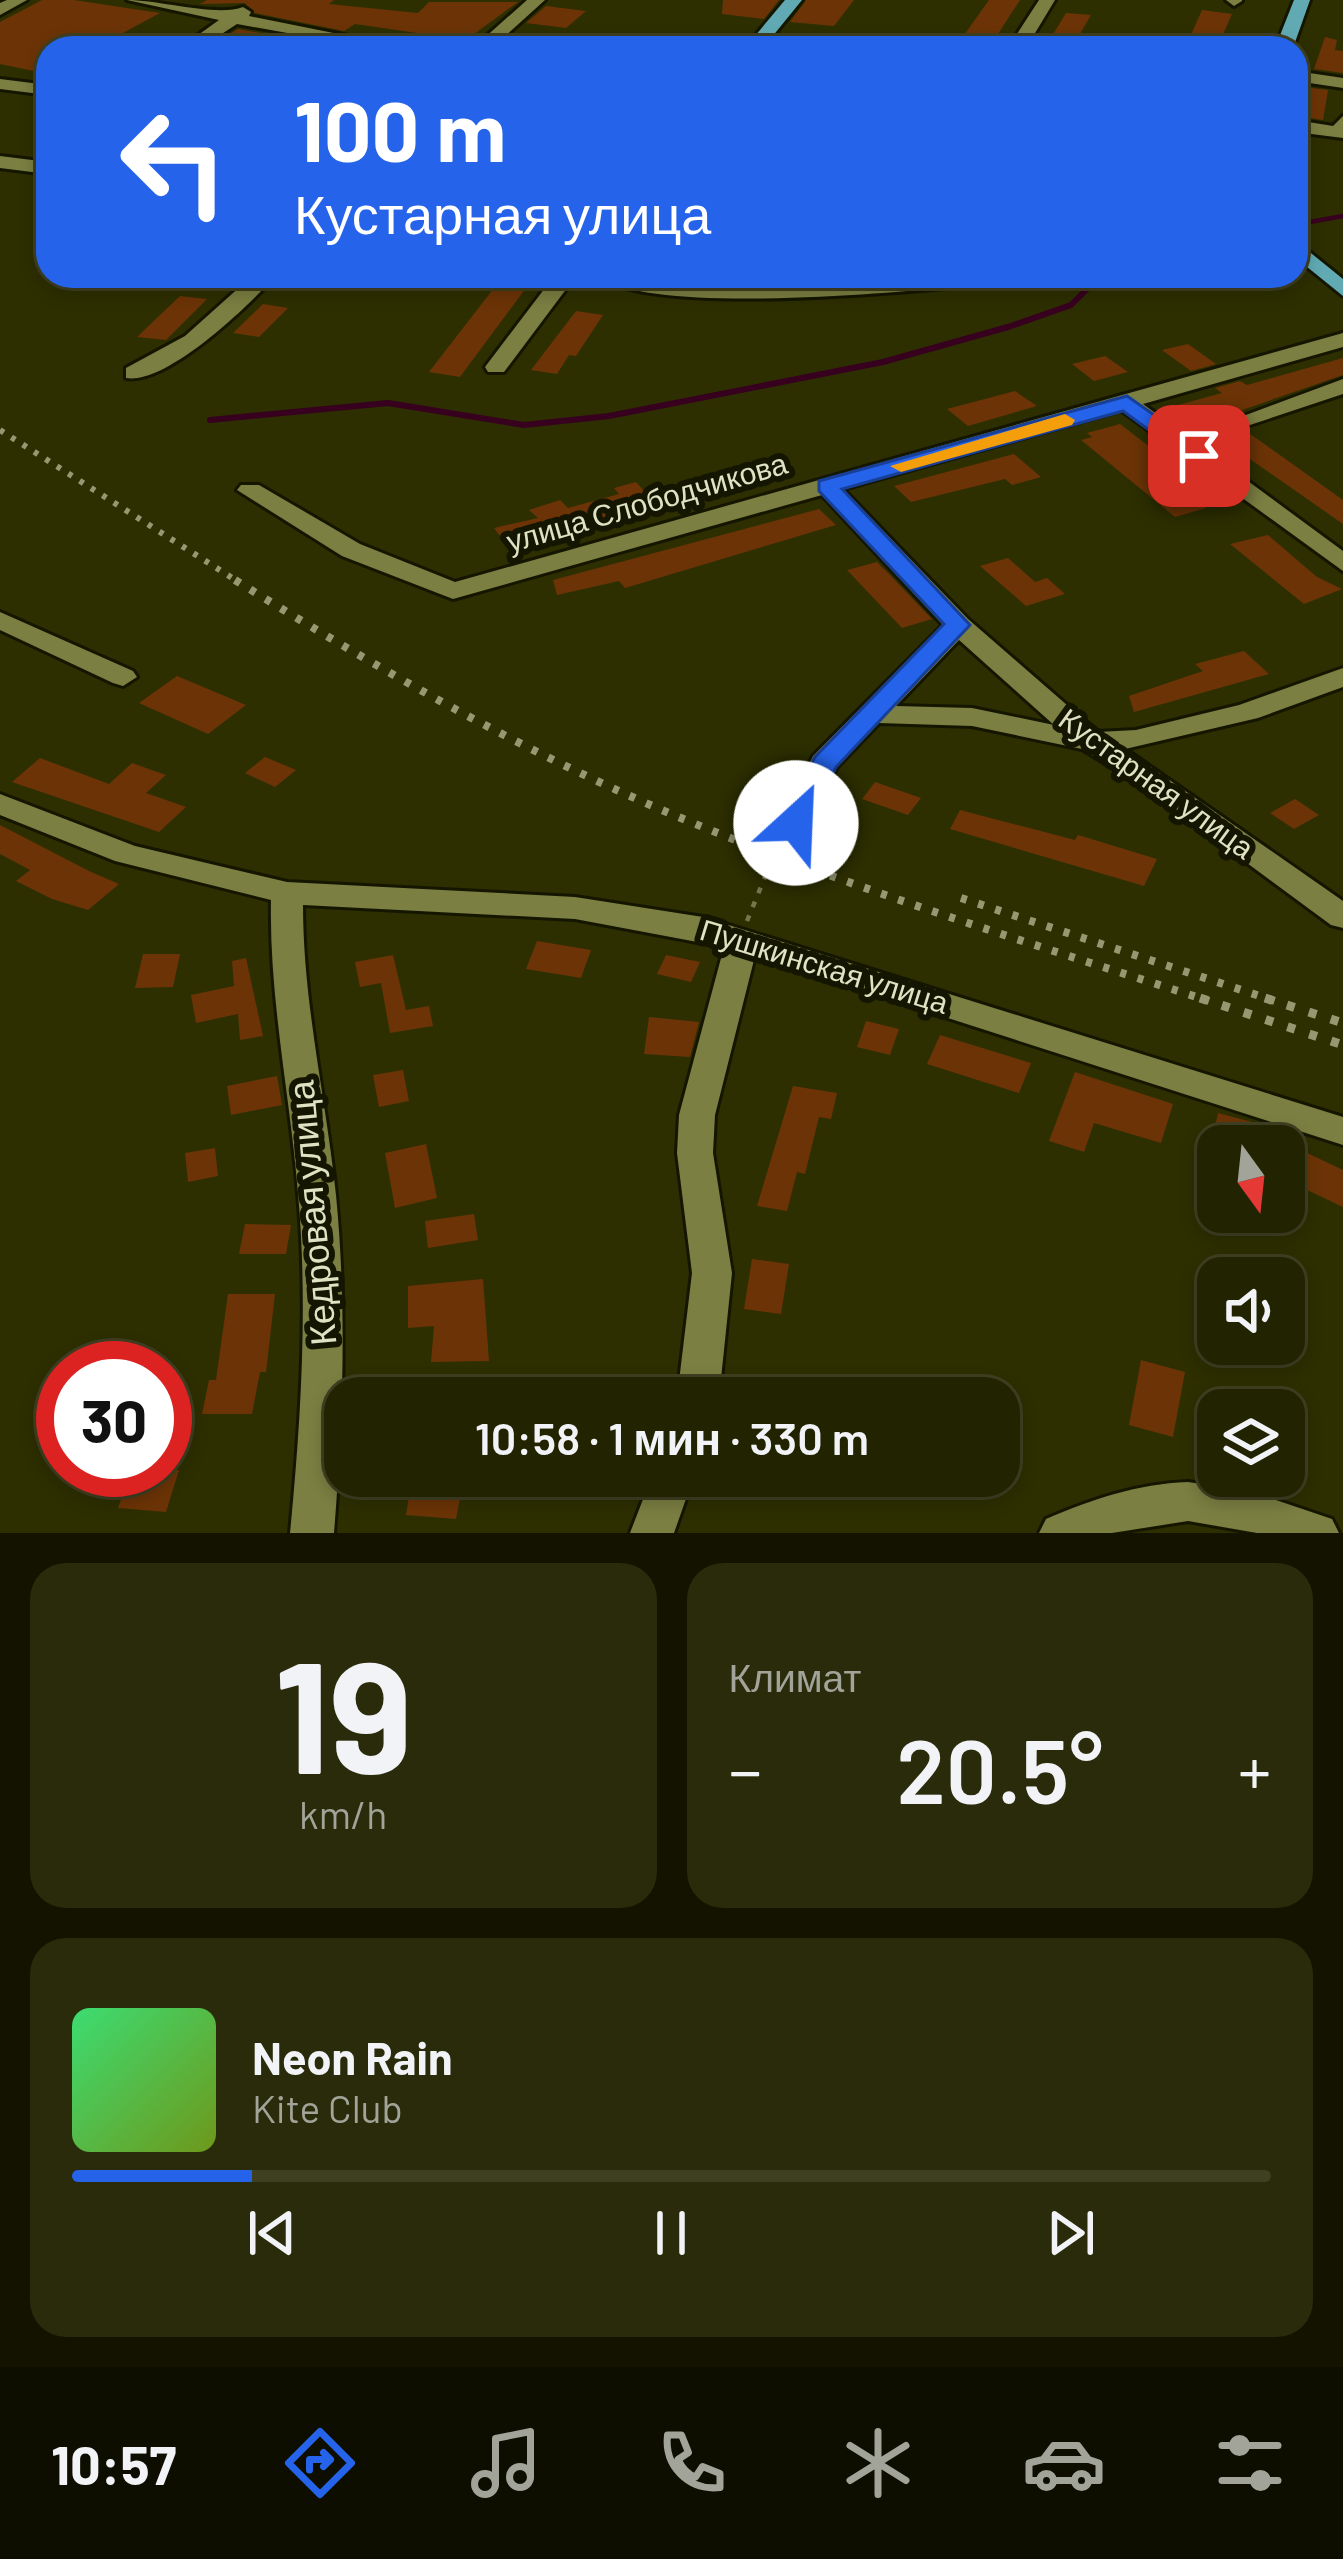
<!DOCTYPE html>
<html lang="ru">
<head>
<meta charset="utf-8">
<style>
  :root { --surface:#222300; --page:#2a2b0a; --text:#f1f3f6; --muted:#a2a499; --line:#3f4022; --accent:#2563eb }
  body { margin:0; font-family:Barlow,sans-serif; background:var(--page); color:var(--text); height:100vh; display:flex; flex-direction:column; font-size:45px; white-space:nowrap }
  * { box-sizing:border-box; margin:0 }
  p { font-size:39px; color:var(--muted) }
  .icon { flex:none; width:66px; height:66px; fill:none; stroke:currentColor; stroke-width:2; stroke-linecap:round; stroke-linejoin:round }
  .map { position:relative; height:1533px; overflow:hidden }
  .sheet { display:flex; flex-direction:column; gap:30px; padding:30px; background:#131300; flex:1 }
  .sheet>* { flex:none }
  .guide { position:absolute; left:36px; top:36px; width:1272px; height:252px; border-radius:36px; box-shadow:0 6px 18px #0003,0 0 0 3px var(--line); background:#2563eb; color:#fff; overflow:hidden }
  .needle { width:78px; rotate:165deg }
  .controls { position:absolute; left:1197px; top:1125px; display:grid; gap:24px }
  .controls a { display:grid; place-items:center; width:108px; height:108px; border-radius:24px; background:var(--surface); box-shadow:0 6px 18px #0003,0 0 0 3px var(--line); font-size:60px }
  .speed { position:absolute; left:36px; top:1341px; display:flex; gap:24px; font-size:60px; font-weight:700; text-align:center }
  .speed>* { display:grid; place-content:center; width:156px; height:156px; border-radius:50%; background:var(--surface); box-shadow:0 6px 18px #0003,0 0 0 3px var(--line); line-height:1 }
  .speed .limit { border:18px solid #d22; background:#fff; color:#111 }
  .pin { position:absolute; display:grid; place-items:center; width:102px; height:102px; color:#fff; margin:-51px; border-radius:24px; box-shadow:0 6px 18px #0006 }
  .me { position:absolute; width:132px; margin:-66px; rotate:25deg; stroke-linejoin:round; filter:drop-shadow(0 0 9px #0008) }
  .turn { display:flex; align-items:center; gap:42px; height:252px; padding:0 60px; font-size:54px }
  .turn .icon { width:156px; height:156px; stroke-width:2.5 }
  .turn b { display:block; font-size:84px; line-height:102px }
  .big { font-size:90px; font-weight:600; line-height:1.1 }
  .sheet .card { flex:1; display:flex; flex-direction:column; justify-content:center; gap:18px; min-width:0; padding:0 42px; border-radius:36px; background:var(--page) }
  .sheet .dial { align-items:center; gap:0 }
  .dial b { font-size:156px; line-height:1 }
  .song { display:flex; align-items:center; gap:36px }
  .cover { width:144px; height:144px; border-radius:18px; background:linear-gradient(135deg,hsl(140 70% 55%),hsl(80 70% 35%)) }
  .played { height:12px; border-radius:6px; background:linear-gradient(90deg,var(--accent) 15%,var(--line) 15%) }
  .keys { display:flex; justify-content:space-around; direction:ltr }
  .heat { display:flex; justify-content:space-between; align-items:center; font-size:66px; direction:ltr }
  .sheet .tiles { flex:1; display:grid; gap:30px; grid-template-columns:1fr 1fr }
  .card:last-child { grid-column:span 2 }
  .trip { position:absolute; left:324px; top:1377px; width:696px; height:120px; border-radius:36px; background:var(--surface); box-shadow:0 6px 18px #0003,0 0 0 3px var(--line); font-weight:600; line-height:120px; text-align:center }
  .dock { display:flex; height:192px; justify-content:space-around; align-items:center; background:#0e0e00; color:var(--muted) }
  .dock .icon { width:84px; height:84px }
  .dock .active { color:var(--accent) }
  .dock b { font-size:54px; color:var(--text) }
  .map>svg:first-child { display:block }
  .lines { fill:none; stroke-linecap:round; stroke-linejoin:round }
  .stream-far1 { stroke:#38001f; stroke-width:4.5 }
  .stream { stroke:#38001f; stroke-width:6 }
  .building { fill:#6c3406 }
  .minor-casing { stroke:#151600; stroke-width:6 }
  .major-casing { stroke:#151600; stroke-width:6 }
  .path { stroke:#74764e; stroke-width:4.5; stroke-dasharray:6 9; stroke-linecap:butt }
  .minor { fill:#7b7f42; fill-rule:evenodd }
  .major { fill:#61aab3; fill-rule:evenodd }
  .rail-far2 { stroke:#969872; stroke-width:6; stroke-dasharray:4.5 9; stroke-linecap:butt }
  .rail-far1 { stroke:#969872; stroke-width:8; stroke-dasharray:6 12; stroke-linecap:butt }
  .rail { stroke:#969872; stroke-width:9; stroke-dasharray:8 15; stroke-linecap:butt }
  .route { fill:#2563eb; stroke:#184099; stroke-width:3 }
  .slow { fill:#f59e0b }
  .labels { text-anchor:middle; stroke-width:12; stroke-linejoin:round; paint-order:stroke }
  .street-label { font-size:30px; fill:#dfe2c3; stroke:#151601 }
  .near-street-label { font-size:36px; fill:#dfe2c3; stroke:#151601 }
</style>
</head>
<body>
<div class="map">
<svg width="1343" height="1533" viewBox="0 0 1343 1533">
  <rect width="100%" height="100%" fill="#2d2f00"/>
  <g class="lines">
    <path class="stream-far1" d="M1310,222L1343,216"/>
    <path class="stream" d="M210,420L388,403L524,425L609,416L883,362L1008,327L1071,305L1100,276"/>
  </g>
  <path class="building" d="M42,0H74L160,13L95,48L48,41V74L0,64V22Z
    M207,0H334L329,4L418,13L429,2H518L466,40L355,24L344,31L255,13L245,3L200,4Z
    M723,0H779L764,19L722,14Z
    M806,0H854L834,26L790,22Z
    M989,0H1020L989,48L957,45Z
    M546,6L586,11L566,28L526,23Z
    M1202,10L1232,14L1217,48H1185Z
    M1066,13L1091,15L1077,39L1052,36Z
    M238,29L322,44L290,48L227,36Z
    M1325,37L1337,40L1335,50L1343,51V73L1314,69Z
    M1296,86L1328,90L1323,120L1296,116Z
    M497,284L526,288L460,377L429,372Z
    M180,296L207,299L166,340L137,337Z
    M263,304L288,308L259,337L233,333Z
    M576,311L603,315L576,356L569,355L557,374L531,370Z
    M1188,344L1216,364L1191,371L1162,350Z
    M1105,356L1128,372L1094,381L1072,364Z
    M1343,358V375L1225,416L1343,500V524L1174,406L1222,393L1215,388L1240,381L1247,385Z
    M1015,391L1037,406L968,426L947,409Z
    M1120,424L1172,464L1156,469L1206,508L1175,517L1081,440L1092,437L1087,433Z
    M1014,454L1041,477L1012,485L1005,479L911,502L894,486Z
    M700,481L715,497L679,507L663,490Z
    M636,482L657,505L587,526L594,532L513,553L494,528L538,518L529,510L560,500L568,508L619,494L614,488Z
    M819,509L836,525L625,588L619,581L557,595L553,580Z
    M1268,535L1317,577L1342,589L1304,604L1230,544Z
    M1008,558L1035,582L1047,578L1065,594L1026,606L980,566Z
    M877,562L889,574L932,619L902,628L847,570Z
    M1244,651L1269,674L1134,712L1129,696L1203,671L1195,664Z
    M177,676L246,705L208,734L139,703Z
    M265,757L296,770L275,787L245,773Z
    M40,758L109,784L132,763L166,775L146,793L186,807L159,832L12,782Z
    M875,782L921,798L908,815L862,799Z
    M1295,799L1319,815L1294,829L1270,813Z
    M960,810L1075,840L1078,835L1157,859L1144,886L950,829Z
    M0,825L89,871L119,884L88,910L52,899L16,881L30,870L0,854Z
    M537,941L591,950L581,978L526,969Z
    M143,954H180L173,987L135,988Z
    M393,955L406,1010L429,1006L433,1026L390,1033L381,983L360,987L355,962Z
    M666,955L700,962L691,982L657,974Z
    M246,958L263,1036L240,1040L238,1014L196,1023L191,995L234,986L232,961Z
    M649,1017L699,1022L690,1057L644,1054Z
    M866,1021L899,1029L890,1055L857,1047Z
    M940,1035L1031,1063L1019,1093L927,1064Z
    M403,1070L409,1101L379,1107L373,1075Z
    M1075,1072L1173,1104L1161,1143L1094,1123L1084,1152L1049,1141Z
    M277,1076L282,1105L231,1115L227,1086Z
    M793,1086L837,1093L831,1119L819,1117L805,1174L797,1172L787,1211L757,1206Z
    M1218,1113L1271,1127L1268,1146L1212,1142Z
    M1284,1142L1343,1170V1207L1284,1179Z
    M426,1144L437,1198L395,1208L385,1153Z
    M215,1148L218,1176L188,1182L185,1153Z
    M474,1214L478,1240L428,1248L425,1221Z
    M245,1224L291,1225L286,1254H239Z
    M752,1259L789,1264L781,1314L744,1309Z
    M483,1279L489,1361L431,1362L434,1326L408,1328V1286Z
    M228,1294H275L266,1372H260L252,1414H202L209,1380H216Z
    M1141,1360L1185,1372L1173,1437L1129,1425Z
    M449,1374L447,1398H401L403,1375Z
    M131,1470H179L166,1512L118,1508Z
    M411,1484L462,1488L456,1519L406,1515Z"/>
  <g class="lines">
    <g class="minor-casing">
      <path id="minor" d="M7,0H27L0,15V3Z
        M127,0C160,0 217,17 243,7L251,12L249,16L408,48H371L237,24L200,48H180L219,20Z
        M527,0H545L492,48H473Z
        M1039,0H1055L1026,48H1008Z
        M1226,0H1242V1L1234,6Z
        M1296,71L1343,78V88L1296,81Z
        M0,79L48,85V95L0,89Z
        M1343,116V138L1296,132V120L1333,126Z
        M0,156L48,162V174L0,168Z
        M252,276H275C249,306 166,385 126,378V368L185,336Z
        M543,276H565L567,288L504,372H488L485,367L545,288Z
        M599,276L766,287L937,276H961L966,281L955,287C887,293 649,315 599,276Z
        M1343,333V347L1143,404L1343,551V571L1121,410L843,489L968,619L1098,732L1136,730L1239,705L1343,668V687L1258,718L1125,749L1343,901V928L1331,925L1140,784L1082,749L972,726L879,723L837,767L808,830H786L781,823L813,756L943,625L822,495L453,599L342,556L237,490L241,485H259L360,544L455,582ZM959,640L1054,725L972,708L896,706Z
        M1343,379V394L1250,425L1238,418Z
        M0,612L133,671L137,677L123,686L113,683L0,630Z
        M0,794L135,846L287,882L575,897L703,917L1343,1117V1145L755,956L715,1115L713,1153L732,1273L719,1398H677L692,1273L677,1153L679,1115L724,947L575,919L303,905C303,1003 326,1098 336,1195C347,1308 343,1421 334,1533H290C301,1420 308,1306 298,1193C290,1095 269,999 271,900L115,861L0,815Z
        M652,1476H694L674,1533H630Z
        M1188,1482L1249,1491L1332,1519L1339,1533H1257L1188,1521L1112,1533H1039L1046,1519C1093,1499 1137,1484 1188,1482Z"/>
    </g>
    <g class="major-casing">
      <path id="major" d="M785,0H802L763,48H745Z
        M1294,0H1310L1293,48H1275Z
        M1296,241L1343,279V296L1296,258Z"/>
    </g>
    <path class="path" d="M747,921L774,855L786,840"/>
    <use href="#minor" class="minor"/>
    <use href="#major" class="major"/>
    <path class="rail-far2" d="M0,430L240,583"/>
    <path class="rail-far1" d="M235,580C381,671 534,758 693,823C862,892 1036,945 1209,1001
      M961,898L1275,1001"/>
    <path class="rail" d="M1200,998L1343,1045
      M1265,998L1343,1023"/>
  </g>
  <path class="route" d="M1127,396L1207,452V461H1191L1123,411L842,489L970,625L836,767L806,829H787L782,823L815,757L944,624L819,491V481Z"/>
  <path class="slow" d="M1065,414L1075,420L1072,425L901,472L890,466Z"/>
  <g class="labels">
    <g class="street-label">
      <text transform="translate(647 503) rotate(-16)" y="10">улица Слободчикова</text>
      <text transform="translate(1156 784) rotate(36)" y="10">Кустарная улица</text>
      <text transform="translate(824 967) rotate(17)" y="10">Пушкинская улица</text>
    </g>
    <g class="near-street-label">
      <text transform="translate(312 1213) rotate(-95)" y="13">Кедровая улица</text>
    </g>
  </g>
</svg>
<div class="controls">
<a><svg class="needle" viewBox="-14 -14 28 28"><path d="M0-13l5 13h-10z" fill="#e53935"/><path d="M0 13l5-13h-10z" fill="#a2a499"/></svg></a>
<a><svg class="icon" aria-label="sound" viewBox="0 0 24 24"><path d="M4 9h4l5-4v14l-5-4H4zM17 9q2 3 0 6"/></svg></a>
<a><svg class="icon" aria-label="layers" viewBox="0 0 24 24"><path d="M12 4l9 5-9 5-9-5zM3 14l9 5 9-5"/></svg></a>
</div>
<div class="speed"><div class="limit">30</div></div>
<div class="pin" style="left:1199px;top:456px;background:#d93025"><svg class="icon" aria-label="arrive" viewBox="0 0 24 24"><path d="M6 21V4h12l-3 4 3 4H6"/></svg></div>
<svg class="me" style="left:796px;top:823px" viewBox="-20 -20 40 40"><circle r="19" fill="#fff"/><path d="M0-13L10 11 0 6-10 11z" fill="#2563eb"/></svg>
<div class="trip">10:58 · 1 мин · 330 m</div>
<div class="guide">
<div class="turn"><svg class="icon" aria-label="left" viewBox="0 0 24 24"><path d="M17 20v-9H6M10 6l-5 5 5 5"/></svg><div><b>100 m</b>Кустарная улица</div></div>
</div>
</div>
<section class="sheet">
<div class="tiles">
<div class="card dial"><b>19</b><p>km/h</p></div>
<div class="card"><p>Климат</p>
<div class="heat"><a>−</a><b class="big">20.5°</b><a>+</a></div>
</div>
<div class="card">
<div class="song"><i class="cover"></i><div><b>Neon Rain</b><p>Kite Club</p></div></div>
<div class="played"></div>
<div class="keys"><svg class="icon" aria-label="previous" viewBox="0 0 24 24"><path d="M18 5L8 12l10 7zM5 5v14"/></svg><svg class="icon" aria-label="pause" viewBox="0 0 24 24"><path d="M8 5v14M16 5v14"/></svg><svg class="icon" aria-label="next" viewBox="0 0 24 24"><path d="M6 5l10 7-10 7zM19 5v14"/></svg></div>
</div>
</div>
</section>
<nav class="dock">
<b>10:57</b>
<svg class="icon active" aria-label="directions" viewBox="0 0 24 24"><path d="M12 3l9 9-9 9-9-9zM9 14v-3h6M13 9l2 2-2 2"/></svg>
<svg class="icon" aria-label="music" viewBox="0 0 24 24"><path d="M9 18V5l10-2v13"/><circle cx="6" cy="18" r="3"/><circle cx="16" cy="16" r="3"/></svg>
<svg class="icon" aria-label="phone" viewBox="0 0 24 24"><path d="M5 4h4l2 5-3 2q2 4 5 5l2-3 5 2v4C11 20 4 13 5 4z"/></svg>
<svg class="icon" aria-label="climate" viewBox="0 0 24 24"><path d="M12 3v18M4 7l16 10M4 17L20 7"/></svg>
<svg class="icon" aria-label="car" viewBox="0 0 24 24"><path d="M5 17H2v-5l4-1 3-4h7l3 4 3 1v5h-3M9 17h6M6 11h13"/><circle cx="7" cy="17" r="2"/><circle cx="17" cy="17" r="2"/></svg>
<svg class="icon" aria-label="filters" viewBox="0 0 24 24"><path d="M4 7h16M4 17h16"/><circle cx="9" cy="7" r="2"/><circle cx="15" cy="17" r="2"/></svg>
</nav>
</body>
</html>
